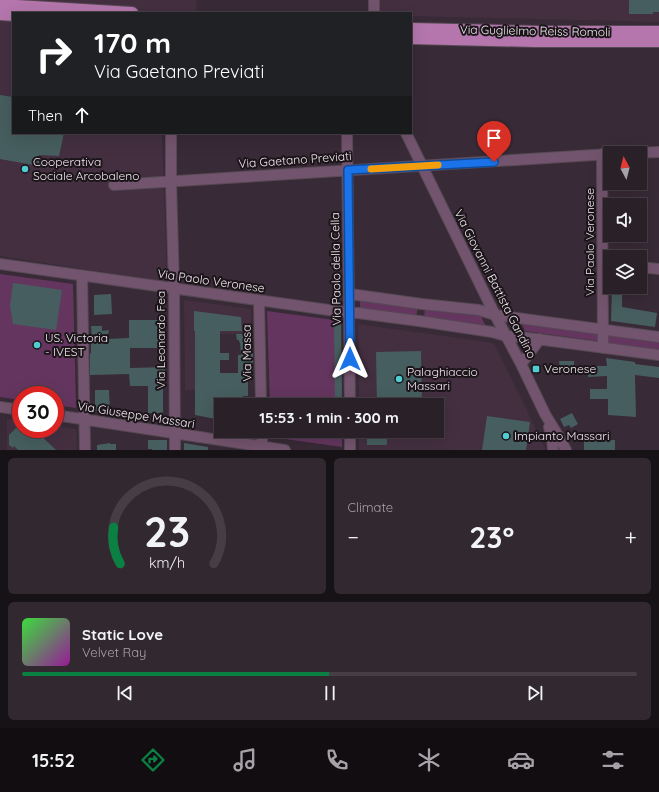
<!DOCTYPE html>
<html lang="en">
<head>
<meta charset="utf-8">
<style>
  :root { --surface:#2a2028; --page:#322830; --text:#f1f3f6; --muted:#a5a3a8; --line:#463e45; --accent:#0b8043 }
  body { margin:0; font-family:Quicksand,sans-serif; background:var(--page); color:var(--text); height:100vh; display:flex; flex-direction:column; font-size:15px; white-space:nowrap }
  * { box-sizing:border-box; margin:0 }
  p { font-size:13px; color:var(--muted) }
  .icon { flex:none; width:22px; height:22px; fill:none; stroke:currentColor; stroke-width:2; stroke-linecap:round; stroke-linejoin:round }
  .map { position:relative; height:450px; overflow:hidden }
  .panel { display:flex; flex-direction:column; gap:8px; padding:8px; background:#171216; flex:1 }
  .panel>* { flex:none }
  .guide { position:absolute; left:12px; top:12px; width:400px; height:122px; border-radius:0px; box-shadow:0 4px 16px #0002,0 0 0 1px var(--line); background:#202124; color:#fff; overflow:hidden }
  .needle { width:26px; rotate:353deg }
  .fabs { position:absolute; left:603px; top:146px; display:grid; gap:8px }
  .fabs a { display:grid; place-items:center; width:44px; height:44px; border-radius:0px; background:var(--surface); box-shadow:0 4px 16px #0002,0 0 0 1px var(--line); font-size:20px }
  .speed { position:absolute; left:12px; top:386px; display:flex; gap:8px; font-size:20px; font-weight:700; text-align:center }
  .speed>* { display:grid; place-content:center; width:52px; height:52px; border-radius:50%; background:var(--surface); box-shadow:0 4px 16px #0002,0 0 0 1px var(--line); line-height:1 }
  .speed .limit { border:6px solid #d22; background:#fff; color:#111 }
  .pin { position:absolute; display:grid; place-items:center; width:34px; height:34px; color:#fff; margin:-41px -17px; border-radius:50% 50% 50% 0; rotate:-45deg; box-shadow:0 0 4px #0007 }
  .pin .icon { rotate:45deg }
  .me { position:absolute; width:44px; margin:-22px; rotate:0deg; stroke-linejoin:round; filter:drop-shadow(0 0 3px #0008) }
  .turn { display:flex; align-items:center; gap:14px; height:84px; padding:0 16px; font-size:18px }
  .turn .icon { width:52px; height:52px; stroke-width:2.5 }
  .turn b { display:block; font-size:28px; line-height:34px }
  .then { display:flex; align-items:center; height:38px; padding:0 16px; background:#0003; gap:8px; font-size:15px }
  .big { font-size:30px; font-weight:700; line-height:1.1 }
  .panel .card { flex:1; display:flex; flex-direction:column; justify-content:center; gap:6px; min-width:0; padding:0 14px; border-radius:6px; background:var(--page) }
  .panel .dial { align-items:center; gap:0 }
  .dial svg { height:104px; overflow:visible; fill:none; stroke:var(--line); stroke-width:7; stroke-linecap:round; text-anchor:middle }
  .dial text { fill:var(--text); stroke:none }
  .song { display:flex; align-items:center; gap:12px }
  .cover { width:48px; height:48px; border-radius:6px; background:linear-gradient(135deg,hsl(120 70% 55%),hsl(300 70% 35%)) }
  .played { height:4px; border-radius:2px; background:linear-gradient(90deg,var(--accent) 50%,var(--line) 50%) }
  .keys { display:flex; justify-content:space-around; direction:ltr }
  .heat { display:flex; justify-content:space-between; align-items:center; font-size:22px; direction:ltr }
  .panel .tiles { flex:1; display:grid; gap:8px; grid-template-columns:1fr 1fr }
  .card:last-child { grid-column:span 2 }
  .trip { position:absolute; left:214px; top:398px; width:230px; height:40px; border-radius:0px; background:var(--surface); box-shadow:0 4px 16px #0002,0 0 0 1px var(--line); font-weight:700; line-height:40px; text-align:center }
  .tab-bar { display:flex; height:64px; justify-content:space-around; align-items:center; background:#110d10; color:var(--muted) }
  .tab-bar .icon { width:28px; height:28px }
  .tab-bar .on { color:var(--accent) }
  .tab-bar b { font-size:18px; color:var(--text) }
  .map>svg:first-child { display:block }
  .built { fill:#432f40 }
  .green { fill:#64365f }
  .building { fill:#465e5f }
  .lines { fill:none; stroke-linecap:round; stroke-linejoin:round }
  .minor-casing { stroke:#564954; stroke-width:12 }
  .major-casing { stroke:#564954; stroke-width:14 }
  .minor { stroke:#73546e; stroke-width:10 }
  .major { stroke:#b476ac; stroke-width:12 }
  .route-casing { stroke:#114b97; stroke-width:10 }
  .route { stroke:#1a73e8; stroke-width:7 }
  .slow { stroke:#f59e0b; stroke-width:7 }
  .poi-dot { fill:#51ccd1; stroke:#1b151a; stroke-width:1.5 }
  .labels { text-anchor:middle; stroke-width:4; stroke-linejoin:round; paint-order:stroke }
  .street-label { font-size:12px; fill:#f3e9f1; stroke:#1b151a }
  .poi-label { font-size:12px; fill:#f3e9f1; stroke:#1b151a; text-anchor:start }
</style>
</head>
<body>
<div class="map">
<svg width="659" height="450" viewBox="0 0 659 450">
  <rect width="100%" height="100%" fill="#382a36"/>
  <path class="built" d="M0,0H197L196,13H13V133H162L167,282L0,256Z
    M376,0H659V22L411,16V13H376Z
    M184,300L251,309V334H220V389L185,390Z
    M358,324L494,343L546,450H359V431H437V405H359Z
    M7,419L21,421V429H55V426L76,429L77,450H7Z"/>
  <path class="green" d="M0,274L73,284L76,408L55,405V395H21V400L0,397Z
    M360,300L418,308L416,316L360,308Z
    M425,309L481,316L485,325L424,317Z
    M267,311L341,321L342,405H270Z
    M522,324L598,334V341L525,331Z
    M609,335L659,342V350L608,343Z
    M270,431H342V447L271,437Z"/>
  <path class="building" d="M629,0H659V12H653V14H629Z
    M0,95L13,97V133H64L59,156L39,155V166L0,159Z
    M13,283L62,290L56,330L13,324L10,306Z
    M612,287H641V294L622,291V307L657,313L655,327L611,321Z
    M111,294L112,314L94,315V295Z
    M194,311L241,317L242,331H220V353H229V360H220V373H238V355H241L240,342H239V340H237L236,334H249L250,352H253V373L249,374L250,381H248V396H243V405H221V420L195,415V331H194Z
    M129,320H165L164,348H130V368L165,367V386H163V413H148V386H130L129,374L90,375V354L91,353V339H92L91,326H102V331L109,330L107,339L129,338Z
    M334,320L341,321L342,405H335Z
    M421,351L422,405H377L376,352Z
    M606,358L635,362V364L659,367V378L635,375L636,417L608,415V399H590V389H607V376L588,377V366H607Z
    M559,361H574V369L560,370Z
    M95,390H109L110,411H95Z
    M572,413L578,424L571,428L569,425L564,427L560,419Z
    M487,416L530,422L526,450H482Z
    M17,427L19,429H34L56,450H18L14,446L13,448L9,445V435Z
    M367,437H387V445H367Z
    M148,440H167V450H152V449H148Z
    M584,440H615V450H584Z
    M110,443V444H116V450H97V445Z
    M184,443L208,447V450H184Z"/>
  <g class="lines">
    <g class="minor-casing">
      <path id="minor" d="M374,0V13
        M171,133V182L174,289L175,450
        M347,133L350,405
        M406,133L495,315L521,364L545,414L559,437L566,450
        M635,153L659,152
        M602,154L603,348
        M114,185L610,154
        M0,264L343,312L358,313L419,321L492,332L506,336L521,337L659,355
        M640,267L659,269
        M82,276L85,450
        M350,294L422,304L479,310L495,315L659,337
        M259,301L261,405
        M521,364L540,339
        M0,407L21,410
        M55,415L285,450
        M549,427L552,437L553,450
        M262,431V450
        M350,431V450"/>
    </g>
    <g class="major-casing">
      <path id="major" d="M0,5L132,13
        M0,14L13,15
        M411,29L537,32H659
        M411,38L535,41H659"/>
    </g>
    <use href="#minor" class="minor"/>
    <use href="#major" class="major"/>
  </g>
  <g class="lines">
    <g class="route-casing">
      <path id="route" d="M350,359L348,170L494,162"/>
    </g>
    <use href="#route" class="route"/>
    <path class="slow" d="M371,169L438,165"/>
  </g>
  <g class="poi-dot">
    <circle cx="25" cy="169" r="4"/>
    <circle cx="37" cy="345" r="4"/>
    <rect x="532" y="365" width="8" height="8" rx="2"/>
    <circle cx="399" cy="379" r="4"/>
    <circle cx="506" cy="436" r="4"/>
  </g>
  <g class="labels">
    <g class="street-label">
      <text transform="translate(535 31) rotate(1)" y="4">Via Guglielmo Reiss Romoli</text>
      <text transform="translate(295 160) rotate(-4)" y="4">Via Gaetano Previati</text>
      <text transform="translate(590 242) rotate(-90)" y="4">Via Paolo Veronese</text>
      <text transform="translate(336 269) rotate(-91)" y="4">Via Paolo della Cella</text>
      <text transform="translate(211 281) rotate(8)" y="4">Via Paolo Veronese</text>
      <text transform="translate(495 284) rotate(63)" y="4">Via Giovanni Battista Gandino</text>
      <text transform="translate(161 340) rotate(-90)" y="4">Via Leonardo Fea</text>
      <text transform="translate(247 353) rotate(-91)" y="4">Via Massa</text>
      <text transform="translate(136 415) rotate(9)" y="4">Via Giuseppe Massari</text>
    </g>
    <g class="poi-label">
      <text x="33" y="166">Cooperativa<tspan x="33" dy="14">Sociale Arcobaleno</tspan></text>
      <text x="45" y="342">US. Victoria<tspan x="45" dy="14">- IVEST</tspan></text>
      <text x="544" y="373">Veronese</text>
      <text x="407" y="376">Palaghiaccio<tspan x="407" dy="14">Massari</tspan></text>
      <text x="514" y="440">Impianto Massari</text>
    </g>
  </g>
</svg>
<div class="fabs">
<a><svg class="needle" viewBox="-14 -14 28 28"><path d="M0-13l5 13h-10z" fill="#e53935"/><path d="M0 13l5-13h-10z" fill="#a5a3a8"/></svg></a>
<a><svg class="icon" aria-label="sound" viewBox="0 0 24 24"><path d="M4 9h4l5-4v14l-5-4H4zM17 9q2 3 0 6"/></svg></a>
<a><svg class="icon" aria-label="layers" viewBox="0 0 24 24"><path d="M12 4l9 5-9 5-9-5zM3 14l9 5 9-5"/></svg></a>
</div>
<div class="speed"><div class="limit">30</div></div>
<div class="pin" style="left:494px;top:162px;background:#d93025"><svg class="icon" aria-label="arrive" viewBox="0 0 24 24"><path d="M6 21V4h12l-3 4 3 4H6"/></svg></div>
<svg class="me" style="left:350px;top:359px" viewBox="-20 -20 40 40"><path d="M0-17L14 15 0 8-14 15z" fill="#1a73e8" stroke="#fff" stroke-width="4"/></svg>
<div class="trip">15:53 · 1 min · 300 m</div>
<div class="guide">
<div class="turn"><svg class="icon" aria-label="right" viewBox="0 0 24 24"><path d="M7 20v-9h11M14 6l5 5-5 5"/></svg><div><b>170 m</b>Via Gaetano Previati</div></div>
<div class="then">Then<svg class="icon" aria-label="ahead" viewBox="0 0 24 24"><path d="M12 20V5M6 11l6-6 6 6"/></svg></div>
</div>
</div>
<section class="panel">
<div class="tiles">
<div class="card dial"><svg viewBox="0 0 100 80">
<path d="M14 69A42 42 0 1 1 86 69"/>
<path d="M14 69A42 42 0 0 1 9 41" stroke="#0b8043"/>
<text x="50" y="56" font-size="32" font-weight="700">23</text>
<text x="50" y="72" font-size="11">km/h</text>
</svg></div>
<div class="card"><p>Climate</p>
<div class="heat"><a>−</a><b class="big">23°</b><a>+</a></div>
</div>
<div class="card">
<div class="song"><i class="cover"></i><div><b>Static Love</b><p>Velvet Ray</p></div></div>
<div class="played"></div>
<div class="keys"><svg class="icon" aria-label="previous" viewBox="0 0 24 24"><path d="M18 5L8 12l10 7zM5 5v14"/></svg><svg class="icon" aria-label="pause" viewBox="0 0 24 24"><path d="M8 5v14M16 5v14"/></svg><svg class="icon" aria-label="next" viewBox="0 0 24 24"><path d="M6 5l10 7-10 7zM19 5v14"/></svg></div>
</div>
</div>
</section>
<nav class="tab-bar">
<b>15:52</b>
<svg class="icon on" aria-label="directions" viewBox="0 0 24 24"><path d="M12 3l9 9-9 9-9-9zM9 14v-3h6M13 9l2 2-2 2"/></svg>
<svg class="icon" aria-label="music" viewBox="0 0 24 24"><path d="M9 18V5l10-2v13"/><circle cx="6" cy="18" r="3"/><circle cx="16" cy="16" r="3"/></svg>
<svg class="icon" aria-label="phone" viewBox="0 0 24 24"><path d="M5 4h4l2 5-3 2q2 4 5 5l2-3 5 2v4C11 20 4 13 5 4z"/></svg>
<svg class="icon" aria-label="climate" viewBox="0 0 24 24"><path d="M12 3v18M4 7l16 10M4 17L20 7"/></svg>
<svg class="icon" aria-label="car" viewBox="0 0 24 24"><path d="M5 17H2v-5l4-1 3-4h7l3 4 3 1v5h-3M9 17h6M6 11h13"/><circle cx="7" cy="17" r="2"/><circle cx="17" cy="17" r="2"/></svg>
<svg class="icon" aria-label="filters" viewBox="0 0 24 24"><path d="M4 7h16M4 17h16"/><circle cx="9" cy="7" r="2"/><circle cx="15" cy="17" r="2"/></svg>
</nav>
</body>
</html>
